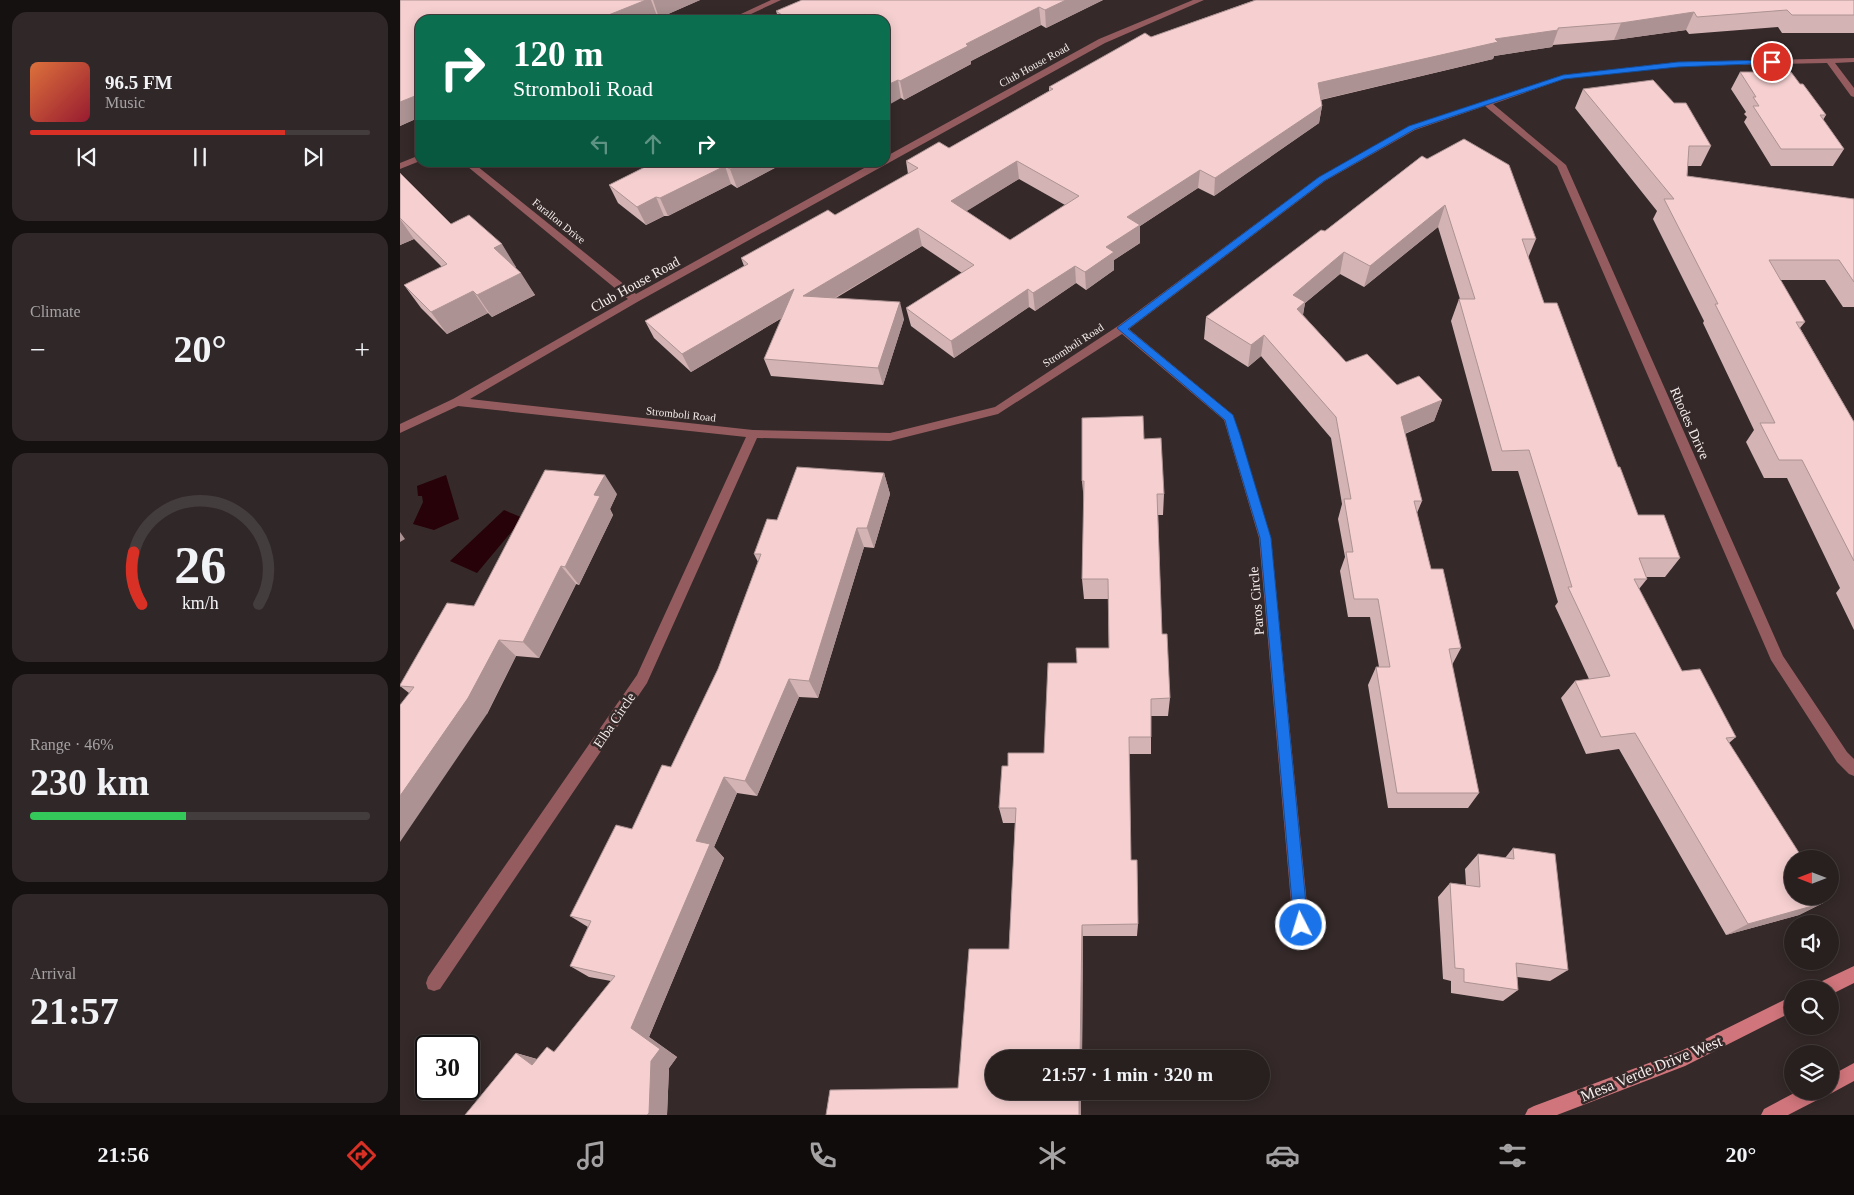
<!DOCTYPE html>
<html lang="en">
<head>
<meta charset="utf-8">
<style>
  :root { --surface:#281f1f; --page:#302728; --text:#f1f3f6; --muted:#a5a2a4; --line:#443d3d; --accent:#d93025 }
  body { margin:0; font-family:"Times New Roman",serif; background:var(--page); color:var(--text); height:100vh; display:flex; flex-direction:column; font-size:19px; white-space:nowrap }
  * { box-sizing:border-box; margin:0 }
  p { font-size:16px; color:var(--muted) }
  .icon { flex:none; width:28px; height:28px; fill:none; stroke:currentColor; stroke-width:2; stroke-linecap:round; stroke-linejoin:round }
  .map { position:relative; flex:1; overflow:hidden }
  .drawer { display:flex; flex-direction:column; gap:12px; padding:12px; background:#161111; width:400px }
  .drawer>* { flex:none }
  .hud { position:absolute; left:15px; top:15px; width:475px; height:152px; border-radius:15px; box-shadow:0 2px 12px #0003,0 0 0 1px var(--line); background:#0b6e4f; color:#fff; overflow:hidden }
  .needle { width:32px; rotate:270deg }
  .buttons { position:absolute; left:1384px; top:850px; display:grid; gap:10px }
  .buttons a { display:grid; place-items:center; width:55px; height:55px; border-radius:50%; background:var(--surface); box-shadow:0 2px 12px #0003,0 0 0 1px var(--line); font-size:25px }
  .speed { position:absolute; left:15px; top:1035px; display:flex; gap:10px; font-size:25px; font-weight:700; text-align:center }
  .speed>* { display:grid; place-content:center; width:65px; height:65px; border-radius:50%; background:var(--surface); box-shadow:0 2px 12px #0003,0 0 0 1px var(--line); line-height:1 }
  .speed .limit { border:2px solid #111; border-radius:8px; background:#fff; color:#111 }
  .pin { position:absolute; display:grid; place-items:center; width:42px; height:42px; color:#fff; margin:-21px; border:2px solid #fff; border-radius:50%; box-shadow:0 1px 5px #0007 }
  .me { position:absolute; width:55px; margin:-28px; rotate:355deg; stroke-linejoin:round; filter:drop-shadow(0 0 4px #0008) }
  .turn { display:flex; align-items:center; gap:18px; height:105px; padding:0 15px; font-size:22px }
  .turn .icon { width:65px; height:65px; stroke-width:2.5 }
  .turn b { display:block; font-size:35px; line-height:42px }
  .lanes { display:flex; align-items:center; height:48px; padding:0 15px; background:#0003; justify-content:center; gap:25px; direction:ltr }
  .lanes .off { opacity:.35 }
  .big { font-size:38px; font-weight:700; line-height:1.1 }
  .drawer .card { flex:1; display:flex; flex-direction:column; justify-content:center; gap:8px; min-width:0; padding:0 18px; border-radius:15px; background:var(--page) }
  .drawer .dial { align-items:center; gap:0 }
  .dial svg { height:130px; overflow:visible; fill:none; stroke:var(--line); stroke-width:7; stroke-linecap:round; text-anchor:middle }
  .dial text { fill:var(--text); stroke:none }
  .song { display:flex; align-items:center; gap:15px }
  .cover { width:60px; height:60px; border-radius:8px; background:linear-gradient(135deg,hsl(20 70% 55%),hsl(350 70% 35%)) }
  .played { height:5px; border-radius:2px; background:linear-gradient(90deg,var(--accent) 75%,var(--line) 75%) }
  .keys { display:flex; justify-content:space-around; direction:ltr }
  .heat { display:flex; justify-content:space-between; align-items:center; font-size:28px; direction:ltr }
  .charge { height:8px; border-radius:4px; background:linear-gradient(90deg,#34c759 46%,var(--line) 0) }
  .trip { position:absolute; left:585px; top:1050px; width:285px; height:50px; border-radius:25px; background:var(--surface); box-shadow:0 2px 12px #0003,0 0 0 1px var(--line); font-weight:700; line-height:50px; text-align:center }
  .dock { display:flex; height:80px; justify-content:space-around; align-items:center; background:#100c0c; color:var(--muted) }
  .dock .icon { width:35px; height:35px }
  .dock .current { color:var(--accent) }
  .dock b { font-size:22px; color:var(--text) }
  main { display:flex; flex:1; min-height:0 }
  .map>svg:first-child { display:block }
  .water { fill:#270208 }
  .lines { fill:none; stroke-linecap:round; stroke-linejoin:round }
  .street { fill:#955c5f; fill-rule:evenodd }
  .secondary { fill:#cf757b; fill-rule:evenodd }
  .wall { fill:#d4b3b4; fill-rule:evenodd }
  .shaded-wall { fill:#ac9292 }
  .building { fill:#f6d0d1; stroke:#ac9292; fill-rule:evenodd }
  .route { fill:#1a73e8; stroke:#114b97 }
  .labels { text-anchor:middle; stroke-width:5; stroke-linejoin:round; paint-order:stroke }
  .far-street-label { font-size:11px; fill:#f4ecec; stroke:#352929 }
  .street-label { font-size:14px; fill:#f4ecec; stroke:#352929 }
  .near-street-label { font-size:16px; fill:#f4ecec; stroke:#352929 }
</style>
</head>
<body>
<main>
<section class="drawer">
<div class="card">
<div class="song"><i class="cover"></i><div><b>96.5 FM</b><p>Music</p></div></div>
<div class="played"></div>
<div class="keys"><svg class="icon" aria-label="previous" viewBox="0 0 24 24"><path d="M18 5L8 12l10 7zM5 5v14"/></svg><svg class="icon" aria-label="pause" viewBox="0 0 24 24"><path d="M8 5v14M16 5v14"/></svg><svg class="icon" aria-label="next" viewBox="0 0 24 24"><path d="M6 5l10 7-10 7zM19 5v14"/></svg></div>
</div>
<div class="card"><p>Climate</p>
<div class="heat"><a>−</a><b class="big">20°</b><a>+</a></div>
</div>
<div class="card dial"><svg viewBox="0 0 100 80">
<path d="M14 69A42 42 0 1 1 86 69"/>
<path d="M14 69A42 42 0 0 1 9 37" stroke="#d93025"/>
<text x="50" y="56" font-size="32" font-weight="700">26</text>
<text x="50" y="72" font-size="11">km/h</text>
</svg></div>
<div class="card"><p>Range · 46%</p><b class="big">230 km</b><div class="charge"></div></div>
<div class="card"><p>Arrival</p><b class="big">21:57</b></div>
</section>
<div class="map">
<svg width="1454" height="1115" viewBox="0 0 1454 1115">
  <rect width="100%" height="100%" fill="#352929"/>
  <path class="water" d="M46,475L59,519L34,530L13,524L23,502L22,496H18L17,486Z
    M104,510L123,518L77,573L50,561Z"/>
  <g class="lines">
    <path class="street" d="M371,0H381L338,20H328Z
      M793,0H804L705,43L239,301L70,399L353,430L490,433L595,407L718,326L919,177L1009,126L1163,75L1278,62L1454,58V62L1435,63L1454,88V97L1451,96L1427,63L1278,66L1164,79L1093,104L1166,165L1383,656L1447,752L1454,759V776L1449,774L1437,762L1371,660L1157,166L1085,106L1015,130L925,181L729,329L833,415L871,538L909,925L907,931L901,933L895,931L893,925L859,538L824,420L722,334L598,414L490,441L357,438L247,683L40,989L34,991L28,989L26,983L28,977L237,675L346,437L58,406L0,433V424L53,399L228,299L62,162H72L236,294L475,162H485V157L699,39Z
      M20,155V161L0,169V163Z"/>
    <path class="secondary" d="M1454,966V983L1430,995V989H1416L1418,983Z
      M1392,996V1012L1285,1066L1157,1115H1125L1128,1109L1134,1106L1281,1051Z
      M1454,1063V1081L1430,1094L1425,1092L1423,1097L1388,1115H1361L1364,1109L1398,1091H1430V1076Z"/>
  </g>
  <path class="wall" d="M0,0H300L259,18L257,16L20,20V117L0,126Z
    M402,0H703L646,28L641,25L571,61V64L504,100L378,17L376,11Z
    M855,0H1454V33H1382L1378,27L1289,34L1286,30L1214,40L1153,45L1152,47L1094,56L1093,59L921,100L922,106L919,123L814,196L798,188L740,226V243L714,260V270L686,290L676,283L635,311L629,307L554,358L511,326L506,308L562,273L522,246L436,298L504,319L483,385L371,376L364,359L382,318L291,372L254,338L245,321L344,266L341,258L435,215L508,174L506,161L549,148L649,91V87L751,37ZM619,179L665,205L610,240L566,211Z
    M1340,72L1400,84L1426,115L1423,120L1444,149L1433,166H1371L1344,122L1347,117L1344,114L1346,112L1331,89Z
    M1183,89L1311,146L1301,166H1288L1287,176L1454,199V307H1443L1425,280H1380L1405,322L1400,328L1454,422V630L1436,593L1440,588L1387,478H1364L1346,442L1354,430L1303,323L1304,321L1253,219L1257,211L1175,108Z
    M1022,156L1136,239L1128,258L1144,303L1218,467L1238,515L1280,558L1265,577H1246L1247,579L1239,589L1282,671L1336,737L1329,743L1392,859L1423,903L1399,915L1326,935L1219,749L1186,754L1161,698L1175,681L1189,679L1155,606L1158,602L1118,471H1092L1051,321L1059,299H1060L1038,227L964,287L940,274L905,303L903,315L946,362L997,385L1042,400L1034,421L1005,434L1022,501L1017,513L1031,569L1061,648L1052,665L1079,793L1068,808H988L968,685L976,667H979L970,617H948L940,571L945,557L938,519L942,504L931,438L861,356L848,367L804,339L806,317L925,231Z
    M255,162H386L337,188L331,184L268,216H264L246,225L218,203L209,185Z
    M0,173L51,224L116,267H115L135,295L92,317L88,313L47,334L21,308L4,285L42,267L14,239L0,245Z
    M744,439L764,494L763,515H758L762,634L770,698L768,716H751V754H729L731,860L738,924L737,936H683L682,1059H594L558,1088L609,949L615,823H603L599,808L608,766L644,753L677,663L709,648L708,599H684L682,579L684,502L682,481Z
    M484,473L490,494L474,548L464,547L418,698L399,697L357,796L337,793L314,847L324,858L249,1037L277,1057L269,1068L267,1115H65L116,1053L137,1059L156,1050L211,981L189,977L170,966L188,927L170,916L232,829L271,767L318,669L358,562L354,554L377,520Z
    M217,494L210,509L213,515L179,585L176,584L139,658L116,656L87,714L9,693L0,686V685L74,606Z
    M1113,848L1168,970L1150,981L1117,977L1118,990L1103,1001L1051,993V981L1043,979L1038,897L1050,883L1066,885L1065,869L1078,854L1105,858Z"/>
  <path class="shaded-wall" d="M246,0H251L257,16L248,20H196Z
    M253,0H300L259,18Z
    M666,0H703L646,28L645,10Z
    M639,7L641,25L571,61V64L504,100L500,81L566,44Z
    M1294,12L1286,30L1214,40L1221,23Z
    M1158,30L1152,47L1094,56L1093,59L915,101L918,83L1095,39Z
    M498,80L501,98L485,107V86Z
    M20,94V117L0,126V102Z
    M922,106L919,123L814,196L815,178Z
    M617,161L619,179L554,219L551,201Z
    M344,162H386L337,188L330,169Z
    M325,166L331,184L268,216L260,198Z
    M800,170L798,188L740,226V243L714,260V270L686,290L685,272L706,247L727,217Z
    M256,197L264,216L246,225L237,207Z
    M1045,205L1038,227L964,287L970,266Z
    M0,219L14,239L0,245Z
    M518,228L522,246L409,313L403,296Z
    M102,244L116,267L108,271L94,248Z
    M944,252L940,274L905,303L901,324L893,295Z
    M675,266L676,283L635,311L633,293Z
    M121,273L135,295L92,317L77,295Z
    M394,289L400,307L291,372L282,354Z
    M628,289L629,307L554,358L551,341Z
    M73,291L88,313L47,334L31,312Z
    M500,302L504,319L483,385L478,368Z
    M864,335L861,356L848,367L851,345Z
    M1042,400L1034,421L994,438L1001,417Z
    M484,473L490,494L474,548L467,528Z
    M205,475L217,494L210,509L213,515L179,585L165,567L194,495Z
    M457,528L464,547L418,698L409,681Z
    M0,532L5,539L0,542Z
    M161,566L176,584L139,658L123,642Z
    M99,640L116,656L87,714L0,842V796Z
    M389,679L399,697L357,796L345,781Z
    M324,777L337,793L314,847L324,858L249,1037L277,1057L269,1068L267,1115H247L231,1028L296,841Z
    M1423,903L1399,915L1326,935L1348,924Z
    M682,925L683,936L682,1059H680Z
    M116,1053L139,1060L132,1065Z
    M679,1091H681V1115H679Z"/>
  <path class="building" d="M0,0H246L196,20H20V94L0,102Z
    M402,0H666L645,10L639,7L566,44L568,46L500,81L498,80L485,86V20H371L382,15L376,11Z
    M856,0H1454V15H1392L1387,10L1297,17L1294,12L1221,23L1158,28V30L1095,39L1098,42L918,83L922,106L815,178L800,170L727,217L740,225L706,247L714,252L685,272L675,266L633,293L628,289L551,341L506,308L574,265L518,228L403,296L500,302L478,368L364,359L394,289L282,354L245,321L348,264L341,258L428,210L435,215L518,168L506,161L539,142L549,148L653,89L649,87L745,33L751,37ZM617,161L679,196L610,240L551,201Z
    M1340,72H1391L1400,84H1403L1426,115H1420L1444,149H1381L1353,106H1359L1353,97H1356Z
    M1253,80L1274,103H1286L1311,146H1289L1287,176L1454,199V282L1439,260H1369L1405,322H1396L1454,422V561L1402,460H1379L1360,423H1375L1315,304H1318L1264,199H1274L1183,89Z
    M1064,139L1109,165L1136,239H1122L1144,303H1157L1218,467H1220L1238,515H1264L1280,558H1239L1247,579H1234L1282,671L1300,669L1336,737L1326,738L1403,859H1392V896H1418L1423,903L1348,924L1235,733L1201,737L1175,681L1210,676L1168,587H1172L1129,450L1102,451L1059,299H1075L1045,205L970,266L944,252L893,295L905,302L897,309L946,362L967,354L997,385L1019,376L1042,400L1001,417L1022,501H1014L1031,569H1043L1061,648L1049,649L1079,793H997L976,667H990L978,599H954L946,552H953L944,499H951L936,417L864,335L851,345L806,317L921,230L925,231L1022,156L1027,159Z
    M255,162H344L330,169L325,166L260,198L256,197L237,207L209,185Z
    M0,173L51,224L69,215L102,244L94,248L121,273L77,295L73,291L31,312L4,285L47,264L0,218Z
    M743,416L744,439L761,438L764,494H757L762,634H767L770,698L751,699V737H729L731,860H737L738,924L682,925L680,1059H594V1091H679V1115H426L430,1090L558,1088L569,949H609L616,808H599L602,766H608V753H644L648,663H677L676,648H709L708,579H682L684,481H682V418Z
    M397,467L484,473L467,528H457L409,681L389,679L345,781L324,777L296,841L310,844L231,1028L260,1049L251,1061L249,1113L247,1115H65L116,1053L132,1065L147,1047L154,1052L215,976L170,966L191,921L170,916L216,825L232,829L262,765L271,767L318,669L361,554H354L367,519L377,520Z
    M145,470L205,475L194,495L200,496L165,567L161,566L123,642L99,640L68,698L0,796V705L14,687L0,686V685L47,603L74,606Z
    M1113,848L1155,854L1168,970L1116,963L1118,990L1064,982V969L1055,968L1050,883L1080,887L1078,854L1114,859Z"/>
  <path class="route" d="M1372,60L1376,62L1375,63L1278,67L1164,79L1015,129L924,181L728,329L833,415L840,435L871,538L908,925L906,930L901,932L896,930L894,925L860,538L829,435L825,420L717,328L919,177L1009,126L1163,75L1278,62Z"/>
  <g class="labels">
    <g class="far-street-label">
      <text transform="translate(634 65) rotate(-29)" y="4">Club House Road</text>
      <text transform="translate(159 221) rotate(39)" y="4">Farallon Drive</text>
      <text transform="translate(673 345) rotate(-33)" y="4">Stromboli Road</text>
      <text transform="translate(281 414) rotate(6)" y="4">Stromboli Road</text>
    </g>
    <g class="street-label">
      <text transform="translate(235 284) rotate(-29)" y="5">Club House Road</text>
      <text transform="translate(1290 423) rotate(66)" y="5">Rhodes Drive</text>
      <text transform="translate(856 601) rotate(-95)" y="5">Paros Circle</text>
      <text transform="translate(214 720) rotate(-56)" y="5">Elba Circle</text>
    </g>
    <g class="near-street-label">
      <text transform="translate(1251 1068) rotate(-22)" y="6">Mesa Verde Drive West</text>
    </g>
  </g>
</svg>
<div class="buttons">
<a><svg class="needle" viewBox="-14 -14 28 28"><path d="M0-13l5 13h-10z" fill="#e53935"/><path d="M0 13l5-13h-10z" fill="#a5a2a4"/></svg></a>
<a><svg class="icon" aria-label="sound" viewBox="0 0 24 24"><path d="M4 9h4l5-4v14l-5-4H4zM17 9q2 3 0 6"/></svg></a>
<a><svg class="icon" aria-label="search" viewBox="0 0 24 24"><circle cx="10" cy="10" r="6"/><path d="M15 15l6 6"/></svg></a>
<a><svg class="icon" aria-label="layers" viewBox="0 0 24 24"><path d="M12 4l9 5-9 5-9-5zM3 14l9 5 9-5"/></svg></a>
</div>
<div class="speed"><div class="limit">30</div></div>
<div class="pin" style="left:1372px;top:62px;background:#d93025"><svg class="icon" aria-label="arrive" viewBox="0 0 24 24"><path d="M6 21V4h12l-3 4 3 4H6"/></svg></div>
<svg class="me" style="left:901px;top:925px" viewBox="-20 -20 40 40"><circle r="17" fill="#1a73e8" stroke="#fff" stroke-width="3"/><path d="M0-11L8 9 0 5-8 9z" fill="#fff"/></svg>
<div class="trip">21:57 · 1 min · 320 m</div>
<div class="hud">
<div class="turn"><svg class="icon" aria-label="right" viewBox="0 0 24 24"><path d="M7 20v-9h11M14 6l5 5-5 5"/></svg><div><b>120 m</b>Stromboli Road</div></div>
<div class="lanes"><svg class="icon off" aria-label="left" viewBox="0 0 24 24"><path d="M17 20v-9H6M10 6l-5 5 5 5"/></svg><svg class="icon off" aria-label="ahead" viewBox="0 0 24 24"><path d="M12 20V5M6 11l6-6 6 6"/></svg><svg class="icon" aria-label="right" viewBox="0 0 24 24"><path d="M7 20v-9h11M14 6l5 5-5 5"/></svg></div>
</div>
</div>
</main>
<nav class="dock">
<b>21:56</b>
<svg class="icon current" aria-label="directions" viewBox="0 0 24 24"><path d="M12 3l9 9-9 9-9-9zM9 14v-3h6M13 9l2 2-2 2"/></svg>
<svg class="icon" aria-label="music" viewBox="0 0 24 24"><path d="M9 18V5l10-2v13"/><circle cx="6" cy="18" r="3"/><circle cx="16" cy="16" r="3"/></svg>
<svg class="icon" aria-label="phone" viewBox="0 0 24 24"><path d="M5 4h4l2 5-3 2q2 4 5 5l2-3 5 2v4C11 20 4 13 5 4z"/></svg>
<svg class="icon" aria-label="climate" viewBox="0 0 24 24"><path d="M12 3v18M4 7l16 10M4 17L20 7"/></svg>
<svg class="icon" aria-label="car" viewBox="0 0 24 24"><path d="M5 17H2v-5l4-1 3-4h7l3 4 3 1v5h-3M9 17h6M6 11h13"/><circle cx="7" cy="17" r="2"/><circle cx="17" cy="17" r="2"/></svg>
<svg class="icon" aria-label="filters" viewBox="0 0 24 24"><path d="M4 7h16M4 17h16"/><circle cx="9" cy="7" r="2"/><circle cx="15" cy="17" r="2"/></svg>
<b>20°</b>
</nav>
</body>
</html>
